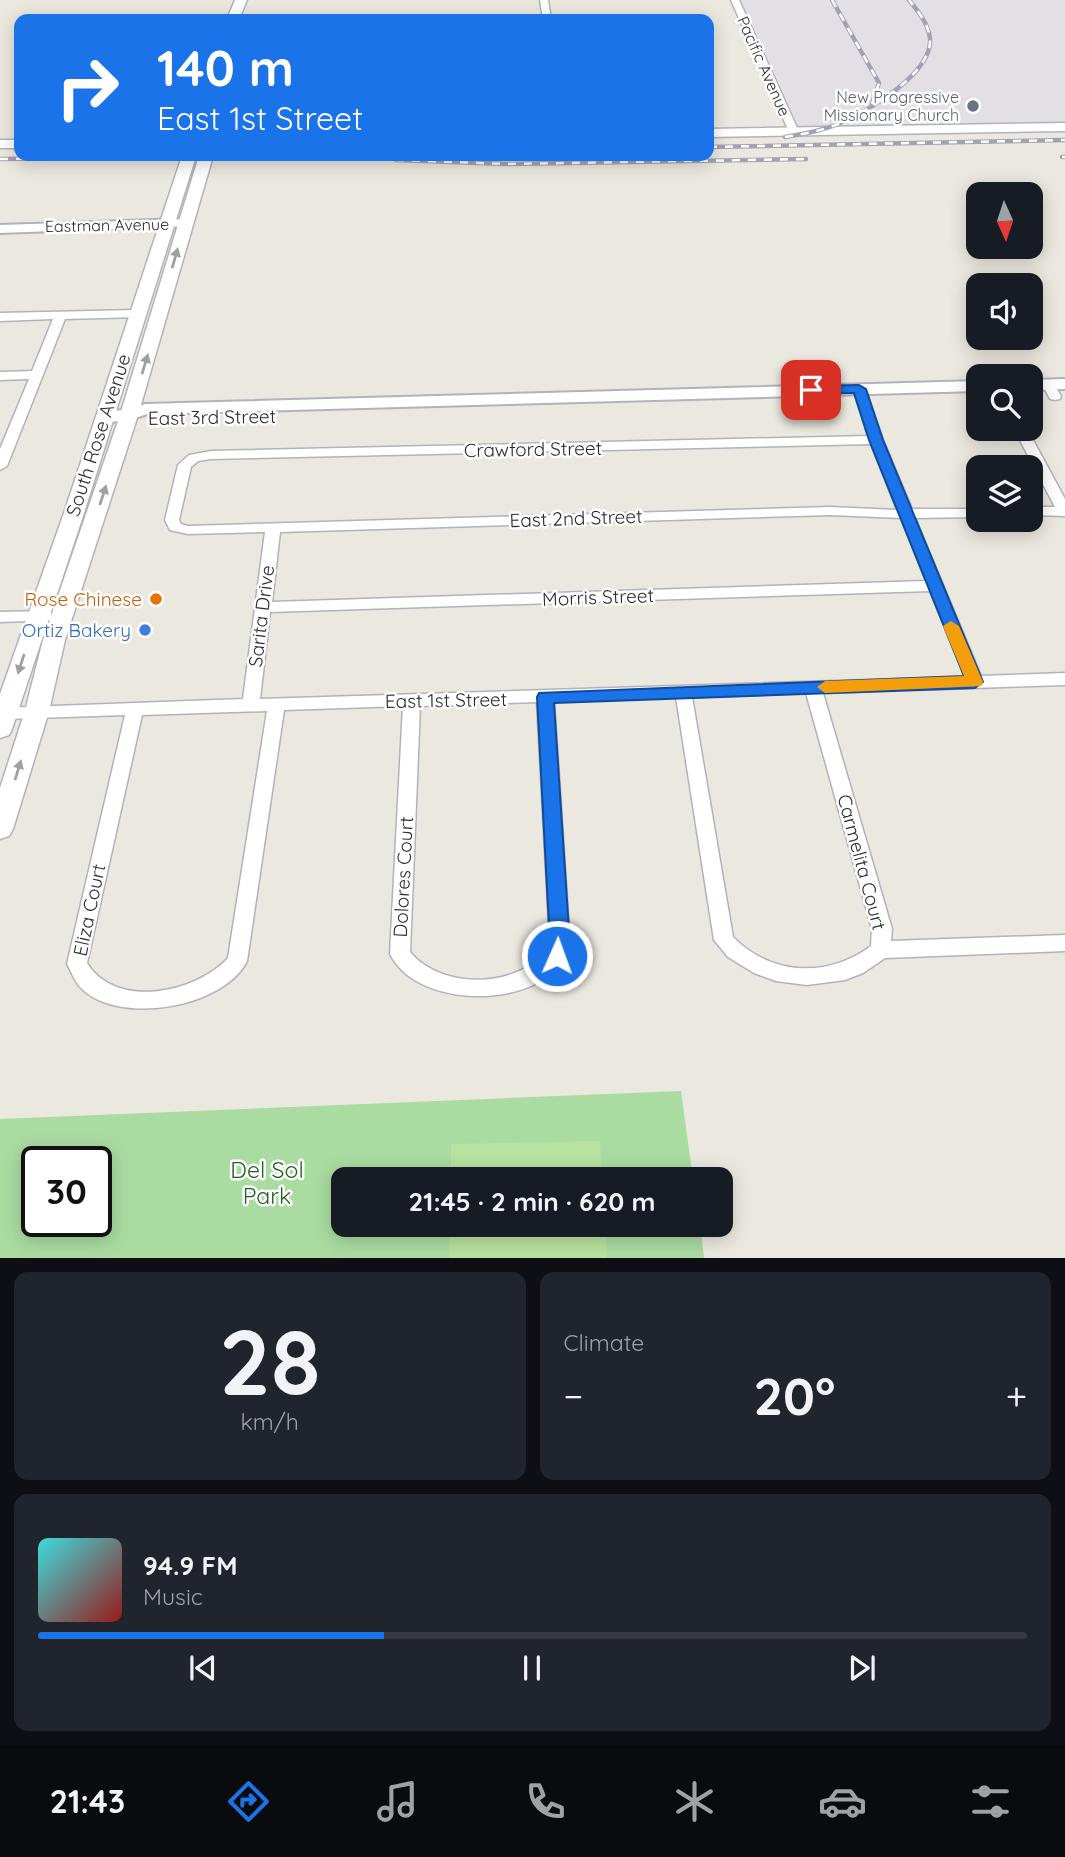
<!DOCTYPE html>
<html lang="en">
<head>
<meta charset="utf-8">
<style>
  :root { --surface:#171b24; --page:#20242c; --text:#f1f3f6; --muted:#9ea1a6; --line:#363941; --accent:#1a73e8 }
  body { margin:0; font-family:Quicksand,sans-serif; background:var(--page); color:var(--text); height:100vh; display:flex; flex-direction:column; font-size:26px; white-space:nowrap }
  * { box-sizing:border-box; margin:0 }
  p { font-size:23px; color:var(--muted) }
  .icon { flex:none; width:38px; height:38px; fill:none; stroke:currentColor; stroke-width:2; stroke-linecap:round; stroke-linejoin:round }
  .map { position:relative; height:1258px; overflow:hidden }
  .side { display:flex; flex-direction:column; gap:14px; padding:14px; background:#0d0f14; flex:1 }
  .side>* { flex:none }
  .guide { position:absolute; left:14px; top:14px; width:700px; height:147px; border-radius:14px; box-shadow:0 4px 18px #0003; background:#1a73e8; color:#fff; overflow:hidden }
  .needle { width:46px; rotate:177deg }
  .controls { position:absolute; left:966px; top:182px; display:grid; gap:14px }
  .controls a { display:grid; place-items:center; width:77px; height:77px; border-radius:14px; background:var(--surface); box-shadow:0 4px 18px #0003; font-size:35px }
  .speed { position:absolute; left:21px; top:1146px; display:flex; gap:14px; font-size:35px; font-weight:700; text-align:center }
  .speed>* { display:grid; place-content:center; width:91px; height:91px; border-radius:50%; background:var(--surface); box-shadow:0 4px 18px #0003; line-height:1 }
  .speed .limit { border:4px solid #111; border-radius:10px; background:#fff; color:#111 }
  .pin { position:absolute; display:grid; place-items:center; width:60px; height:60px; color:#fff; margin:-30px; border-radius:14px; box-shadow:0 4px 10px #0006 }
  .me { position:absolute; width:77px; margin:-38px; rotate:2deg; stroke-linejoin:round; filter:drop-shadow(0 0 5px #0008) }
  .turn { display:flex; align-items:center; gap:24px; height:147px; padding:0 28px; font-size:32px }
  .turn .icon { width:91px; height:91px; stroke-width:2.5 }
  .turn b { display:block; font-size:49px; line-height:60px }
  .big { font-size:52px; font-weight:700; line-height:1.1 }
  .side .widget { flex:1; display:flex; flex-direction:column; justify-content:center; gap:10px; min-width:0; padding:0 24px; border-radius:14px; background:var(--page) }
  .side .dial { align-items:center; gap:0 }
  .dial b { font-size:91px; line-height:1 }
  .song { display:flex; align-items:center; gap:21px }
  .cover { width:84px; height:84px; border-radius:10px; background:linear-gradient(135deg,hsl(180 70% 55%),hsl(0 70% 35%)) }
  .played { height:7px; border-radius:4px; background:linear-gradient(90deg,var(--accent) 35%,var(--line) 35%) }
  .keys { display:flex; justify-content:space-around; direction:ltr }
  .heat { display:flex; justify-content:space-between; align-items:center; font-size:38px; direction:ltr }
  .side .tiles { flex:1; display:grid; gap:14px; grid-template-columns:1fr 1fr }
  .widget:last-child { grid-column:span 2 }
  .trip { position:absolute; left:331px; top:1167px; width:402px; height:70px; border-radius:14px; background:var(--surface); box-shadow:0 4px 18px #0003; font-weight:700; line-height:70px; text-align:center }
  .menu { display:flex; height:112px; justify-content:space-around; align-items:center; background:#090b0e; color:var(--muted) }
  .menu .icon { width:49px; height:49px }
  .menu .on { color:var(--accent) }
  .menu b { font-size:32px; color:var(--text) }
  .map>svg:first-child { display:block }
  .industrial { fill:#e2dfe5 }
  .green { fill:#aadca2; fill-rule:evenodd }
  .pitch { fill:#b8e29f }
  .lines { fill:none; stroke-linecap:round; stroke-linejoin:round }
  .minor-casing { stroke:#b2b2bd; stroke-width:3 }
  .tertiary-casing { stroke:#b2b2bd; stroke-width:4 }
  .secondary-casing { stroke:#b2b2bd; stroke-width:3 }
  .minor { fill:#fff; fill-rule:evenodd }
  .tertiary { fill:#fff; fill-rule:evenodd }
  .secondary { fill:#fff; fill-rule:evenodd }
  .rail-casing { stroke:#a3a2b3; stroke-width:4.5 }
  .rail { stroke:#fff; stroke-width:2.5; stroke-dasharray:8; stroke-linecap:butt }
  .oneway { fill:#a0a0a0 }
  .route { fill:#1a73e8; stroke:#114b97; stroke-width:2 }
  .slow { fill:#f59e0b }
  .worship-dot { fill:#6b7280; stroke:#fff; stroke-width:2.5 }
  .food-dot { fill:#e8710a; stroke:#fff; stroke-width:2.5 }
  .shop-dot { fill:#3f7fe0; stroke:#fff; stroke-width:2.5 }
  .labels { text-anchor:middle; stroke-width:5; stroke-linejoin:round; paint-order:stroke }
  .far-street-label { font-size:16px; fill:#2b2b2b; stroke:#fff }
  .far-worship-label { font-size:16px; fill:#5b616d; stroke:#fff; text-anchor:end }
  .street-label { font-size:19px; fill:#2b2b2b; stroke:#fff }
  .food-label { font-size:19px; fill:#c56008; stroke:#fff; text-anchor:end }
  .shop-label { font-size:19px; fill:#366cbe; stroke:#fff; text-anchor:end }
  .near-park-label { font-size:23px; fill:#236123; stroke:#fff }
</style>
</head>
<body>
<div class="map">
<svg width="1065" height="1259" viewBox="0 0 1065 1259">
  <rect width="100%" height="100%" fill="#ebe8df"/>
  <path class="industrial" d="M741,0H1065V122L799,128Z"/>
  <path class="green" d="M681,1091L693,1179L343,1180V1225H700L704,1258H0V1119ZM37,1162H96V1222H37Z"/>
  <path class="pitch" d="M600,1141L602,1179H451V1144Z
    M450,1225H605L607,1258H449Z"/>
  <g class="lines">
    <g class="minor-casing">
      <path id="minor" d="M540,0H548L551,19H543Z
        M731,0H739L799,132L797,134L789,132Z
        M136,310L140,311V317L65,319L7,466L0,470V449L29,379L0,380V372L32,371L53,319L0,321V313Z
        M1048,380L1052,381L1061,396L1060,399L1055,400L1050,399L1042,384Z
        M859,385L865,389L883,440L912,509H978V517L915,518L981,676L1065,673V685L823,693L892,929L891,941L1065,935V951L885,958L863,973L845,980L807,985L776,981L754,973L728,957L714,940L676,697L554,701L570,946C566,953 562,964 556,970C517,1008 416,1006 390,954L403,706L284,710L247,961C224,1008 118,1026 81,988C75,982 71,971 67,964L125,715L5,719L0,718V708L243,699L265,532L188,534L170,530L165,520L178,465L189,455L211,451L868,436L853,389ZM871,444L897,510L830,507L188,526L181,524L179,520L191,467L198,461L211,459ZM830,515L901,518L926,581L272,602L280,532ZM930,591L965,677L260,699L270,612ZM806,693L872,929L871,946C828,978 772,976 733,937L692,697ZM537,702L550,945C523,989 442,991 410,952L420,706ZM267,711L228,958C196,993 116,1010 87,963L142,715Z
        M1014,429H1027L1065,499V516L1031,515V507H1055Z
        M47,611L55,616L53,620L0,622V612Z"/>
    </g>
    <g class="tertiary-casing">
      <path id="tertiary" d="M186,219L193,223L191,226L0,233V225Z
        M1065,379V389L1031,390V380Z
        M978,381V391L147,414C133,419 109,427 97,416L105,411L127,410L145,404Z"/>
    </g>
    <g class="secondary-casing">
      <path id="secondary" d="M235,0H247L239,19H227Z
        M1065,123V131L709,137V129Z
        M0,140H19V148H0Z
        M182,156H196L85,510L12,729L9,735L0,738V694L65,510Z
        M199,156H213L138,415L65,640L49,711L13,829L9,836L0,839V788L25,711L43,640L120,415Z"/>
    </g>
    <use href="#minor" class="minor"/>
    <use href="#tertiary" class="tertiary"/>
    <use href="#secondary" class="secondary"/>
    <g class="rail-casing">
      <path id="rail" d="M832,0L879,83L872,104
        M785,137C803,134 821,131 838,124C866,112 933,74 930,38C928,23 918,11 909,0
        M709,147L1065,140
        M1062,157H1065
        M0,159L221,156
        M396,160L508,164L806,159"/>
    </g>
    <use href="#rail" class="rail"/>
  </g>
  <defs><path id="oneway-solid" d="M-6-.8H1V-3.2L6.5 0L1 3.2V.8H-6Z" transform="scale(1.75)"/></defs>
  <g class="oneway">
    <use href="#oneway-solid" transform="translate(175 258) rotate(-74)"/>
    <use href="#oneway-solid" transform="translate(145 364) rotate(-73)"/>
    <use href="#oneway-solid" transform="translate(103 495) rotate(-72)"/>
    <use href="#oneway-solid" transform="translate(21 664) rotate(108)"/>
    <use href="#oneway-solid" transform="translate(18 770) rotate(-73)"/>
  </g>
  <path class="route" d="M859,385L866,389L883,440L983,682L975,688L554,703L570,946L564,961L557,964L550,961L547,956L550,946L537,697L539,693L964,676L869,440L854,393L811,394L805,390L811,386Z"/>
  <path class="slow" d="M951,621L959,626L983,682L981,686L825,693L817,687L825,681L964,676L943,626Z"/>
  <circle class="worship-dot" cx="973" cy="106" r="7"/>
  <circle class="food-dot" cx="156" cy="599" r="7"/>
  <circle class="shop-dot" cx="145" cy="630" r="7"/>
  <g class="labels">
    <g class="far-street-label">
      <text transform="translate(764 66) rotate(66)" y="6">Pacific Avenue</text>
      <text transform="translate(107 225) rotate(-1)" y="6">Eastman Avenue</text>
    </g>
    <g class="far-worship-label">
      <text x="959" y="103">New Progressive<tspan x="959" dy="18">Missionary Church</tspan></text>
    </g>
    <g class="street-label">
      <text transform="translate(212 417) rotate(-1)" y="7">East 3rd Street</text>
      <text transform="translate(98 435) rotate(-72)" y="7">South Rose Avenue</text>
      <text transform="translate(533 449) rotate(-1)" y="7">Crawford Street</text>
      <text transform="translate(576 518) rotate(-2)" y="7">East 2nd Street</text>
      <text transform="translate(598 597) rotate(-2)" y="7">Morris Street</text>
      <text transform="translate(261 616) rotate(-83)" y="7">Sarita Drive</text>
      <text transform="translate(446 700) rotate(-1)" y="7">East 1st Street</text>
      <text transform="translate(862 862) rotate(75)" y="7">Carmelita Court</text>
      <text transform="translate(403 877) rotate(-87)" y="7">Dolores Court</text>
      <text transform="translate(89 910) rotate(-78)" y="7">Eliza Court</text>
    </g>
    <g class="food-label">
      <text x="142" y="606">Rose Chinese</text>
    </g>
    <g class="shop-label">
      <text x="131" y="637">Ortiz Bakery</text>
    </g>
    <g class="near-park-label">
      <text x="267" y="1178">Del Sol<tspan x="267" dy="26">Park</tspan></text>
    </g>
  </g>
</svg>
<div class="controls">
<a><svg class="needle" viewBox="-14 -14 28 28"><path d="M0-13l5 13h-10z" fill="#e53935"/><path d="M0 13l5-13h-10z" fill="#9ea1a6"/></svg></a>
<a><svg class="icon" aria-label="sound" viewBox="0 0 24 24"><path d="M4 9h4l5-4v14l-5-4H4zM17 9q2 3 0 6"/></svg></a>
<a><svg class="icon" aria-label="search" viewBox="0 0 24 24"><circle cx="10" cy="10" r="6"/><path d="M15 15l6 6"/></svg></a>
<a><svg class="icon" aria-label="layers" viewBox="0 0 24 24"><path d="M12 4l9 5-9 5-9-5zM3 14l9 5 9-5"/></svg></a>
</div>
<div class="speed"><div class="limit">30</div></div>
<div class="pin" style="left:811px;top:390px;background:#d93025"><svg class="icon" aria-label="arrive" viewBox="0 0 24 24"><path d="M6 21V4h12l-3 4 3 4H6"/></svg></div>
<svg class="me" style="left:557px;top:956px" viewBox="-20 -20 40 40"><circle r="17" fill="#1a73e8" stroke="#fff" stroke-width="3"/><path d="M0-11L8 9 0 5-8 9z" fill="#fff"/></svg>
<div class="trip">21:45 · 2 min · 620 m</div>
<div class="guide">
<div class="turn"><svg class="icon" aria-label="right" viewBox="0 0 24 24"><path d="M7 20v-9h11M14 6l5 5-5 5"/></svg><div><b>140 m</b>East 1st Street</div></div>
</div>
</div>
<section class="side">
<div class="tiles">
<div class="widget dial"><b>28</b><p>km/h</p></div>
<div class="widget"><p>Climate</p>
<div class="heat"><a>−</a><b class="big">20°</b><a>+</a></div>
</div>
<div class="widget">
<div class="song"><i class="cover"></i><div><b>94.9 FM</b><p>Music</p></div></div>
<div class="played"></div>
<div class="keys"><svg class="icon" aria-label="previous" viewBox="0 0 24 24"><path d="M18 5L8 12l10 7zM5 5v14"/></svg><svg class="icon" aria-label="pause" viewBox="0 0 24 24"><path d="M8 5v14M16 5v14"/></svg><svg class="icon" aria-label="next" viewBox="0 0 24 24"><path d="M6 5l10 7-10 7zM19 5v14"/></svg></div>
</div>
</div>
</section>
<nav class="menu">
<b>21:43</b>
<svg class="icon on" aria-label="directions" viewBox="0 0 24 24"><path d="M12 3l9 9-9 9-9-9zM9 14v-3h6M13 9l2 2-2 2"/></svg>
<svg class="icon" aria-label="music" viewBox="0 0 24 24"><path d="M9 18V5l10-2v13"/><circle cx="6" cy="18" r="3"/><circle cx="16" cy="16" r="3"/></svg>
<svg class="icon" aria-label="phone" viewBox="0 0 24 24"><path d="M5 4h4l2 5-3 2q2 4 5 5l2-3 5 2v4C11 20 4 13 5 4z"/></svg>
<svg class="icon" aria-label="climate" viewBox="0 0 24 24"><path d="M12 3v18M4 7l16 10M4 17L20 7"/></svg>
<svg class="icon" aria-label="car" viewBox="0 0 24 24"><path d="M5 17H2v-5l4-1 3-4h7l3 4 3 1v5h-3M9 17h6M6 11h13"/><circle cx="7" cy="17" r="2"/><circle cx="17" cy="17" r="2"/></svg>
<svg class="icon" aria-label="filters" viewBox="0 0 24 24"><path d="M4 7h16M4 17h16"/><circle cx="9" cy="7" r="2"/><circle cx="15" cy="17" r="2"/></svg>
</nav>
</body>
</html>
